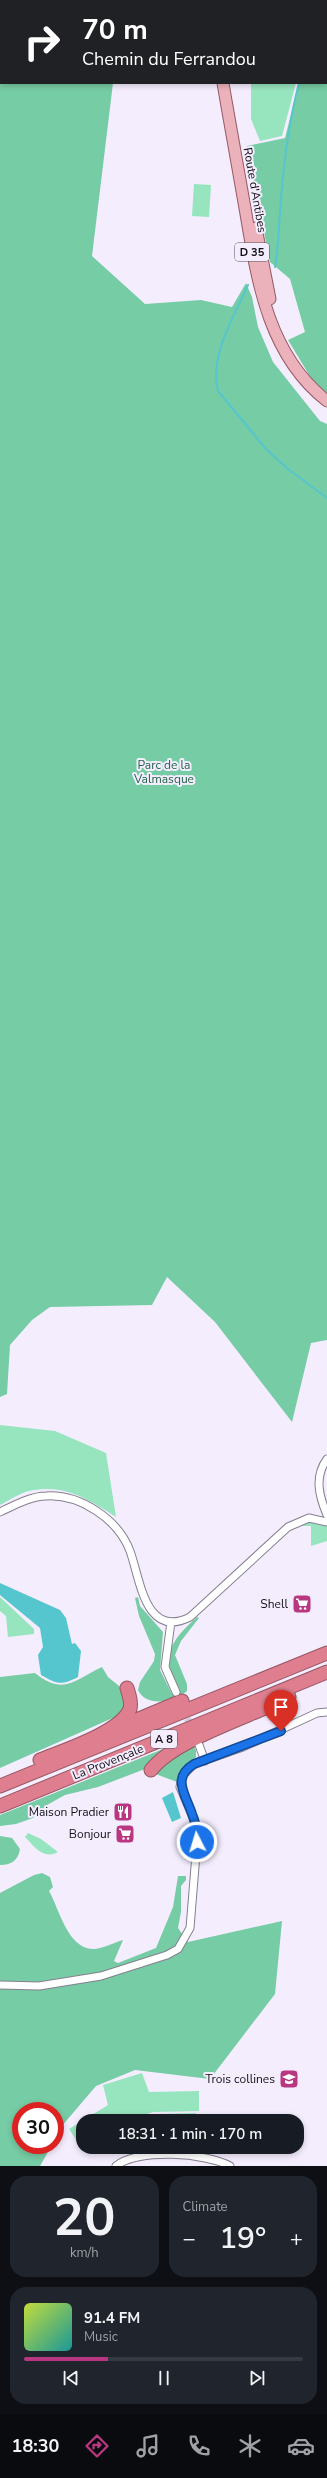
<!DOCTYPE html>
<html lang="en">
<head>
<meta charset="utf-8">
<style>
  :root { --surface:#171b24; --page:#20242c; --text:#f1f3f6; --muted:#9ea1a6; --line:#363941; --accent:#b93780 }
  body { margin:0; font-family:"Nunito Sans",sans-serif; background:var(--page); color:var(--text); height:100vh; display:flex; flex-direction:column; font-size:15px; white-space:nowrap }
  * { box-sizing:border-box; margin:0 }
  p { font-size:13px; color:var(--muted) }
  .icon { flex:none; width:22px; height:22px; fill:none; stroke:currentColor; stroke-width:2; stroke-linecap:round; stroke-linejoin:round }
  .map { position:relative; height:2166px; overflow:hidden }
  .sheet { display:flex; flex-direction:column; gap:10px; padding:10px; background:#0d0f14; flex:1 }
  .sheet>* { flex:none }
  .guide { position:absolute; left:0px; top:0px; width:327px; height:84px; box-shadow:0 2px 6px #0003; background:#202124; color:#fff; overflow:hidden }
  .speed { position:absolute; left:12px; top:2102px; display:flex; gap:8px; font-size:20px; font-weight:700; text-align:center }
  .speed>* { display:grid; place-content:center; width:52px; height:52px; border-radius:50%; background:var(--surface); box-shadow:0 2px 6px #0003; line-height:1 }
  .speed .limit { border:6px solid #d22; background:#fff; color:#111 }
  .pin { position:absolute; display:grid; place-items:center; width:34px; height:34px; color:#fff; margin:-41px -17px; border-radius:50% 50% 50% 0; rotate:-45deg; box-shadow:0 0 4px #0007 }
  .pin .icon { rotate:45deg }
  .me { position:absolute; width:44px; margin:-22px; rotate:355deg; stroke-linejoin:round; filter:drop-shadow(0 0 3px #0008) }
  .turn { display:flex; align-items:center; gap:14px; height:84px; padding:0 16px; font-size:18px }
  .turn .icon { width:52px; height:52px; stroke-width:2.5 }
  .turn b { display:block; font-size:28px; line-height:34px }
  .big { font-size:30px; font-weight:600; line-height:1.1 }
  .sheet .card { flex:1; display:flex; flex-direction:column; justify-content:center; gap:6px; min-width:0; padding:0 14px; border-radius:16px; background:var(--page) }
  .sheet .dial { align-items:center; gap:0 }
  .dial b { font-size:52px; line-height:1 }
  .song { display:flex; align-items:center; gap:12px }
  .cover { width:48px; height:48px; border-radius:6px; background:linear-gradient(135deg,hsl(70 70% 55%),hsl(180 70% 35%)) }
  .played { height:4px; border-radius:2px; background:linear-gradient(90deg,var(--accent) 30%,var(--line) 30%) }
  .keys { display:flex; justify-content:space-around; direction:ltr }
  .heat { display:flex; justify-content:space-between; align-items:center; font-size:22px; direction:ltr }
  .sheet .tiles { flex:1; display:grid; gap:10px; grid-template-columns:1fr 1fr }
  .card:last-child { grid-column:span 2 }
  .trip { position:absolute; left:76px; top:2114px; width:228px; height:40px; border-radius:16px; background:var(--surface); box-shadow:0 2px 6px #0003; font-weight:600; line-height:40px; text-align:center }
  .tabs { display:flex; height:64px; justify-content:space-around; align-items:center; background:#090b0e; color:var(--muted) }
  .tabs .icon { width:28px; height:28px }
  .tabs .on { color:var(--accent) }
  .tabs b { font-size:18px; color:var(--text) }
  .map>svg:first-child { display:block }
  .green { fill:#97e5bf }
  .forest { fill:#76cca4 }
  .water { fill:#55c6cd }
  .lines { fill:none; stroke-linecap:round; stroke-linejoin:round }
  .stream { stroke:#55c6cd; stroke-width:2 }
  .street-tunnel { stroke:#d2ccdb; stroke-width:7; stroke-dasharray:7 3.5; stroke-linecap:butt }
  .street-casing { stroke:#867f8f; stroke-width:9 }
  .primary-casing { stroke:#975864; stroke-width:13 }
  .highway-casing { stroke:#975864; stroke-width:15 }
  .street { stroke:#fff; stroke-width:7 }
  .primary { stroke:#ebb2bb; stroke-width:11 }
  .highway { stroke:#de7e8e; stroke-width:13 }
  .route-casing { stroke:#114b97; stroke-width:10 }
  .route { stroke:#1a73e8; stroke-width:7 }
  .labels { text-anchor:middle; stroke-width:4; stroke-linejoin:round; paint-order:stroke }
  .shield { fill:#f4edfe; stroke:#56525b; stroke-width:1 }
  .shield-label { font-size:11px; font-weight:bold; fill:#121015 }
  .street-label { font-size:12px; fill:#121015; stroke:#f4edfe }
  .park-label { font-size:12px; fill:#226248; stroke:#f4edfe }
  .poi-label { font-size:12px; fill:#121015; stroke:#f4edfe; text-anchor:end }
</style>
</head>
<body>
<div class="map">
<svg width="327" height="2166" viewBox="0 0 327 2166">
  <rect width="100%" height="100%" fill="#f4edfe"/>
  <path class="green" d="M251,83H296L282,136L260,141L251,119Z
    M194,184L211,185L209,217L192,216Z
    M0,1425L55,1431L106,1453L116,1517C90,1500 66,1485 34,1490C23,1491 10,1500 0,1505Z
    M309,1520L327,1524V1541L311,1546V1526H298L290,1531Z
    M0,1597L34,1629V1634L8,1637L6,1616L0,1611Z
    M28,1833L41,1839L58,1852C43,1860 35,1847 25,1837Z
    M142,2073L149,2092L199,2091V2111L153,2112L126,2121H83V2144L80,2146L69,2129L108,2105L103,2085Z
    M196,2113V2121H160L159,2114Z"/>
  <path class="forest" d="M0,0H28L1,1V83H113L92,256L145,304L201,300L232,307L246,283L252,297L258,327L273,362L320,421L327,424V1340L311,1343L292,1422L215,1322L167,1277L152,1305L50,1307L32,1320L10,1345L7,1394L0,1397Z
    M327,10V395L314,383L288,340L305,332L290,279L270,262L247,146L285,138L299,83H326Z
    M138,1597L140,1606L163,1632L160,1670L172,1694L180,1690C176,1682 170,1672 169,1664C166,1645 185,1628 197,1617L199,1618L181,1641L175,1655L187,1684V1691C175,1702 146,1708 138,1690L140,1682L154,1661L155,1654L139,1616L135,1598Z
    M102,1667L108,1677L124,1690L128,1706L115,1717L0,1768V1677L35,1673C64,1696 74,1680 102,1667Z
    M193,1745L196,1750V1757L182,1769L177,1782L153,1773Z
    M168,1747L145,1769L98,1787L65,1795L47,1805L33,1818L16,1824L0,1826V1815Z
    M0,1836L12,1838L20,1849C18,1861 11,1865 0,1865Z
    M42,1873L50,1877L53,1887L49,1891C60,1910 69,1956 100,1948C108,1946 116,1942 123,1940L114,1961L118,1963L156,1948L173,1907L178,1876H186V1880L181,1886V1912L178,1928L188,1942L282,1921L275,1994L210,2079L135,2070L96,2086L61,2127L55,2139V2111H21V2145H52L40,2166H0V1893L34,1875Z"/>
  <path class="water" d="M0,1583L60,1610L66,1618L72,1644L75,1643L81,1651L78,1677C61,1686 57,1684 41,1675L38,1655L43,1647L40,1628L0,1595Z
    M173,1792L181,1818L172,1822L162,1798Z"/>
  <g class="lines">
    <path class="stream" d="M326,9L327,8
      M275,267C279,244 279,222 281,199C284,160 289,121 299,83
      M248,285C234,317 209,356 218,391L266,449L288,469L327,498"/>
    <path class="street-tunnel" d="M183,1709L193,1731"/>
    <g class="street-casing">
      <path id="street" d="M327,1459C314,1477 319,1496 327,1515
        M0,1512C13,1506 31,1496 46,1496C80,1494 118,1519 130,1551C140,1578 145,1640 190,1617L288,1527L309,1518L327,1522
        M171,1622L165,1667L176,1692
        M199,1745L205,1761
        M0,1985L39,1986L101,1976L167,1955L178,1949L190,1928L197,1842L195,1822L180,1787L182,1776L194,1764L243,1747L317,1713L327,1712
        M116,2166C138,2148 206,2153 230,2166"/>
    </g>
    <g class="primary-casing">
      <path id="primary" d="M213,0V1
        M223,83C230,125 238,167 245,208C257,279 267,354 327,401
        M256,228L270,299"/>
    </g>
    <g class="highway-casing">
      <path id="highway" d="M115,1729L182,1701
        M40,1760C62,1751 121,1732 130,1709C132,1702 129,1695 127,1688
        M151,1770C175,1739 252,1716 289,1697
        M0,1786L327,1653
        M0,1806L327,1672"/>
    </g>
    <use href="#street" class="street"/>
    <use href="#primary" class="primary"/>
    <use href="#highway" class="highway"/>
  </g>
  <g class="lines">
    <g class="route-casing">
      <path id="route" d="M197,1842C197,1832 196,1823 192,1814C186,1795 171,1778 194,1764L281,1731"/>
    </g>
    <use href="#route" class="route"/>
  </g>
  <defs>
    <g id="supermarket-square" transform="scale(1)"><rect x="-9" y="-9" width="18" height="18" rx="4" fill="#b93780" stroke="#f4edfe"/><path d="M-6-5.5h2.5l.6 2H6L4.5 2H-2.5L-4.4-4H-6ZM-1.5 3.2a1.3 1.3 0 1 0 .1 0ZM3 3.2a1.3 1.3 0 1 0 .1 0Z" fill="#fff"/></g>
    <g id="restaurant-square" transform="scale(1)"><rect x="-9" y="-9" width="18" height="18" rx="4" fill="#b93780" stroke="#f4edfe"/><path d="M-5-6h1v4h1v-4h1v4h1v-4h1v5L-1.5 .5V6h-2V.5L-5-1ZM5-6V6H3V1.5H1.5Q1.5-4 5-6Z" fill="#fff"/></g>
    <g id="school-square" transform="scale(1)"><rect x="-9" y="-9" width="18" height="18" rx="4" fill="#b93780" stroke="#f4edfe"/><path d="M0-5L7-2L0 1L-7-2ZM-4 1L0 2.5L4 1V4Q0 6-4 4Z" fill="#fff"/></g>
  </defs>
  <g fill-rule="evenodd">
    <use href="#supermarket-square" x="302" y="1604"/>
    <use href="#restaurant-square" x="123" y="1812"/>
    <use href="#supermarket-square" x="125" y="1834"/>
    <use href="#school-square" x="289" y="2079"/>
  </g>
  <g class="labels">
    <g class="shield">
      <rect x="235" y="243" width="34" height="18" rx="3"/>
      <rect x="151" y="1730" width="26" height="18" rx="3"/>
    </g>
    <g class="shield-label">
      <text x="252" y="256">D 35</text>
      <text x="164" y="1743">A 8</text>
    </g>
    <g class="street-label">
      <text transform="translate(255 190) rotate(80)" y="4">Route d'Antibes</text>
      <text transform="translate(108 1762) rotate(-22)" y="4">La Provençale</text>
    </g>
    <g class="park-label">
      <text x="164" y="769">Parc de la<tspan x="164" dy="14">Valmasque</tspan></text>
    </g>
    <g class="poi-label">
      <text x="288" y="1608">Shell</text>
      <text x="109" y="1816">Maison Pradier</text>
      <text x="111" y="1838">Bonjour</text>
      <text x="275" y="2083">Trois collines</text>
    </g>
  </g>
</svg>
<div class="speed"><div class="limit">30</div></div>
<div class="pin" style="left:281px;top:1731px;background:#d93025"><svg class="icon" aria-label="arrive" viewBox="0 0 24 24"><path d="M6 21V4h12l-3 4 3 4H6"/></svg></div>
<svg class="me" style="left:197px;top:1842px" viewBox="-20 -20 40 40"><circle r="17" fill="#1a73e8" stroke="#fff" stroke-width="3"/><path d="M0-11L8 9 0 5-8 9z" fill="#fff"/></svg>
<div class="trip">18:31 · 1 min · 170 m</div>
<div class="guide">
<div class="turn"><svg class="icon" aria-label="right" viewBox="0 0 24 24"><path d="M7 20v-9h11M14 6l5 5-5 5"/></svg><div><b>70 m</b>Chemin du Ferrandou</div></div>
</div>
</div>
<section class="sheet">
<div class="tiles">
<div class="card dial"><b>20</b><p>km/h</p></div>
<div class="card"><p>Climate</p>
<div class="heat"><a>−</a><b class="big">19°</b><a>+</a></div>
</div>
<div class="card">
<div class="song"><i class="cover"></i><div><b>91.4 FM</b><p>Music</p></div></div>
<div class="played"></div>
<div class="keys"><svg class="icon" aria-label="previous" viewBox="0 0 24 24"><path d="M18 5L8 12l10 7zM5 5v14"/></svg><svg class="icon" aria-label="pause" viewBox="0 0 24 24"><path d="M8 5v14M16 5v14"/></svg><svg class="icon" aria-label="next" viewBox="0 0 24 24"><path d="M6 5l10 7-10 7zM19 5v14"/></svg></div>
</div>
</div>
</section>
<nav class="tabs">
<b>18:30</b>
<svg class="icon on" aria-label="directions" viewBox="0 0 24 24"><path d="M12 3l9 9-9 9-9-9zM9 14v-3h6M13 9l2 2-2 2"/></svg>
<svg class="icon" aria-label="music" viewBox="0 0 24 24"><path d="M9 18V5l10-2v13"/><circle cx="6" cy="18" r="3"/><circle cx="16" cy="16" r="3"/></svg>
<svg class="icon" aria-label="phone" viewBox="0 0 24 24"><path d="M5 4h4l2 5-3 2q2 4 5 5l2-3 5 2v4C11 20 4 13 5 4z"/></svg>
<svg class="icon" aria-label="climate" viewBox="0 0 24 24"><path d="M12 3v18M4 7l16 10M4 17L20 7"/></svg>
<svg class="icon" aria-label="car" viewBox="0 0 24 24"><path d="M5 17H2v-5l4-1 3-4h7l3 4 3 1v5h-3M9 17h6M6 11h13"/><circle cx="7" cy="17" r="2"/><circle cx="17" cy="17" r="2"/></svg>
</nav>
</body>
</html>
